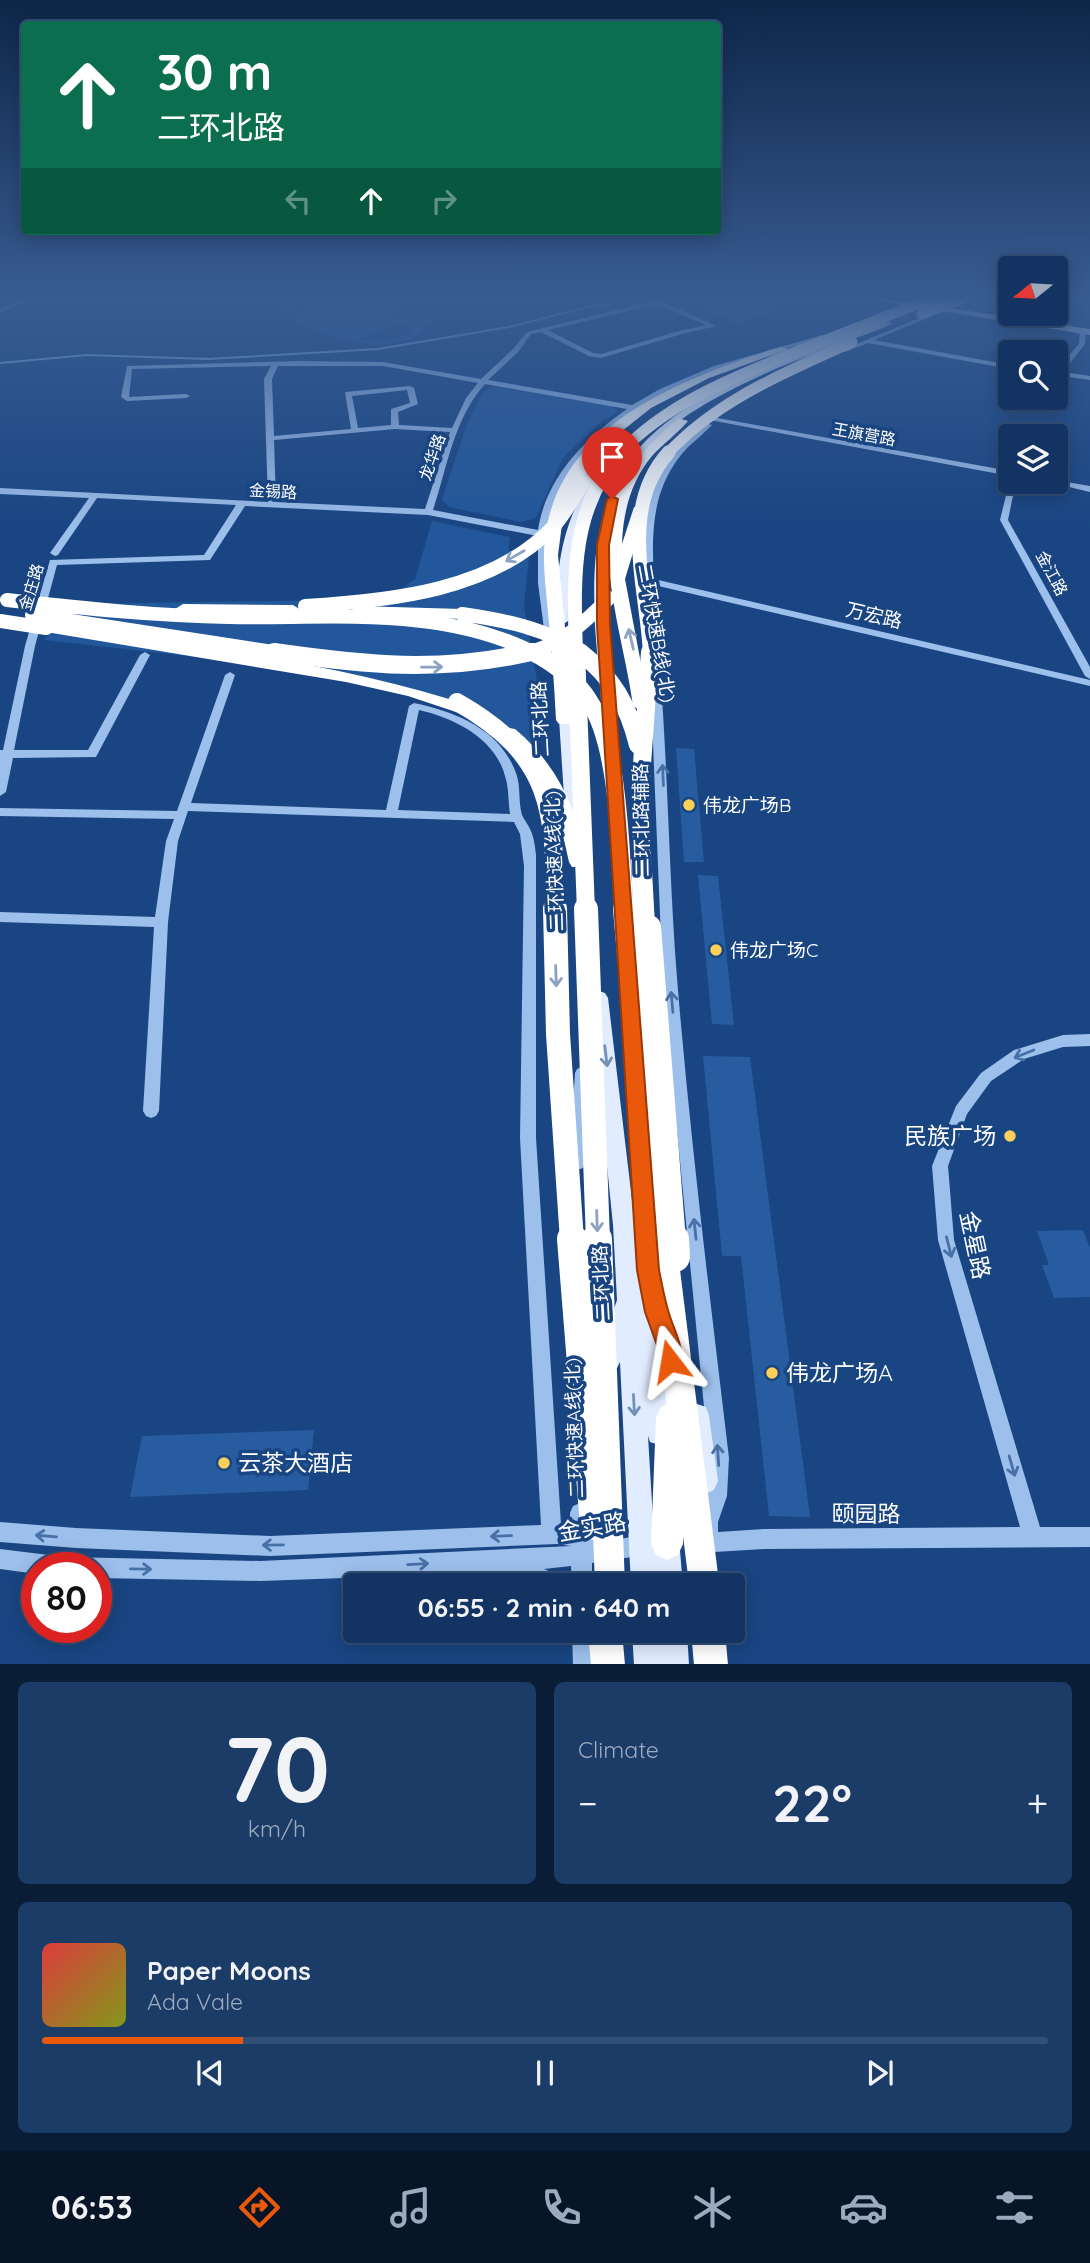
<!DOCTYPE html>
<html lang="en">
<head>
<meta charset="utf-8">
<style>
  :root { --surface:#133462; --page:#1c3c68; --text:#f1f3f6; --muted:#9daabe; --line:#324f77; --accent:#ea580c }
  body { margin:0; font-family:Quicksand,"Noto Sans SC",sans-serif; background:var(--page); color:var(--text); height:100vh; display:flex; flex-direction:column; font-size:26px; white-space:nowrap }
  * { box-sizing:border-box; margin:0 }
  p { font-size:23px; color:var(--muted) }
  .icon { flex:none; width:38px; height:38px; fill:none; stroke:currentColor; stroke-width:2; stroke-linecap:round; stroke-linejoin:round }
  .map { position:relative; height:1664px; overflow:hidden }
  .drawer { display:flex; flex-direction:column; gap:18px; padding:18px; background:#0a1d36; flex:1 }
  .drawer>* { flex:none }
  .banner { position:absolute; left:21px; top:21px; width:700px; height:214px; border-radius:7px; box-shadow:0 4px 18px #0003,0 0 0 2px var(--line); background:#0b6e4f; color:#fff; overflow:hidden }
  .needle { width:46px; rotate:252deg }
  .tools { position:absolute; left:998px; top:256px; display:grid; gap:14px }
  .tools a { display:grid; place-items:center; width:70px; height:70px; border-radius:7px; background:var(--surface); box-shadow:0 4px 18px #0003,0 0 0 2px var(--line); font-size:35px }
  .speed { position:absolute; left:21px; top:1552px; display:flex; gap:14px; font-size:35px; font-weight:700; text-align:center }
  .speed>* { display:grid; place-content:center; width:91px; height:91px; border-radius:50%; background:var(--surface); box-shadow:0 4px 18px #0003,0 0 0 2px var(--line); line-height:1 }
  .speed .limit { border:10px solid #d22; background:#fff; color:#111 }
  .pin { position:absolute; display:grid; place-items:center; width:60px; height:60px; color:#fff; margin:-72px -30px; border-radius:50% 50% 50% 0; rotate:-45deg; box-shadow:0 0 7px #0007 }
  .pin .icon { rotate:45deg }
  .me { position:absolute; width:77px; margin:-38px; rotate:346deg; stroke-linejoin:round; filter:drop-shadow(0 0 5px #0008) }
  .turn { display:flex; align-items:center; gap:24px; height:147px; padding:0 21px; font-size:32px }
  .turn .icon { width:91px; height:91px; stroke-width:2.5 }
  .turn b { display:block; font-size:49px; line-height:60px }
  .lanes { display:flex; align-items:center; height:66px; padding:0 21px; background:#0003; justify-content:center; gap:35px; direction:ltr }
  .lanes .off { opacity:.35 }
  .big { font-size:52px; font-weight:700; line-height:1.1 }
  .drawer .tile { flex:1; display:flex; flex-direction:column; justify-content:center; gap:10px; min-width:0; padding:0 24px; border-radius:10px; background:var(--page) }
  .drawer .dial { align-items:center; gap:0 }
  .dial b { font-size:91px; line-height:1 }
  .song { display:flex; align-items:center; gap:21px }
  .cover { width:84px; height:84px; border-radius:10px; background:linear-gradient(135deg,hsl(0 70% 55%),hsl(70 70% 35%)) }
  .played { height:7px; border-radius:4px; background:linear-gradient(90deg,var(--accent) 20%,var(--line) 20%) }
  .keys { display:flex; justify-content:space-around; direction:ltr }
  .heat { display:flex; justify-content:space-between; align-items:center; font-size:38px; direction:ltr }
  .drawer .tiles { flex:1; display:grid; gap:18px; grid-template-columns:1fr 1fr }
  .tile:last-child { grid-column:span 2 }
  .trip { position:absolute; left:343px; top:1573px; width:402px; height:70px; border-radius:7px; background:var(--surface); box-shadow:0 4px 18px #0003,0 0 0 2px var(--line); font-weight:700; line-height:70px; text-align:center }
  .menu { display:flex; height:112px; justify-content:space-around; align-items:center; background:#081527; color:var(--muted) }
  .menu .icon { width:49px; height:49px }
  .menu .current { color:var(--accent) }
  .menu b { font-size:32px; color:var(--text) }
  .map>svg:first-child { display:block }
  .green { fill:#22579b; fill-rule:evenodd }
  .lines { fill:none; stroke-linecap:round; stroke-linejoin:round }
  .stream { stroke:#8fbaed; stroke-width:2 }
  .building { fill:#285ca0 }
  .major-tunnel { stroke:#3c6195; stroke-width:9; stroke-dasharray:9 4.5; stroke-linecap:butt }
  .minor { fill:#9dbfeb; fill-rule:evenodd }
  .major { fill:#e1ecff; fill-rule:evenodd }
  .highway { fill:#fff; fill-rule:evenodd }
  .highway-bridge-far4 { stroke:#fff; stroke-width:11 }
  .highway-bridge-far3 { stroke:#fff; stroke-width:14 }
  .highway-bridge-far2 { stroke:#fff; stroke-width:18 }
  .highway-bridge-far1 { stroke:#fff; stroke-width:24 }
  .highway-bridge { stroke:#fff; stroke-width:30 }
  .oneway { stroke:#8ca2c0 }
  .oneway2 { stroke:#4770a7 }
  .oneway3 { stroke:#7390ba }
  .route { fill:#ea580c; stroke:#983908; stroke-width:2 }
  .poi-dot { fill:#fed058; stroke:#194582; stroke-width:2.5 }
  .labels { text-anchor:middle; stroke-width:7; stroke-linejoin:round; paint-order:stroke }
  .far-street-label { font-size:16px; fill:#fff; stroke:#194582 }
  .street-label { font-size:19px; fill:#fff; stroke:#194582 }
  .poi-label { font-size:19px; fill:#fff; stroke:#194582; text-anchor:start }
  .near-poi-label { font-size:23px; fill:#fff; stroke:#194582; text-anchor:start }
  .near-street-label { font-size:23px; fill:#fff; stroke:#194582 }
</style>
</head>
<body>
<div class="map">
<svg width="1090" height="1665" viewBox="0 0 1090 1665">
  <rect width="100%" height="100%" fill="#194582"/>
  <path class="green" d="M290,298H303L292,304L291,312L335,298H353L411,320L357,298H370L438,323C434,324 430,323 427,325C422,329 423,334 411,339C368,355 323,335 284,316L279,308ZM412,320L415,327C403,342 376,342 359,339Z
    M495,386L610,404L618,412L601,422L563,458L536,518L521,522L449,507L442,499L467,424L483,392Z
    M432,521L510,537L508,555L529,557L524,606L540,697L542,731L535,760L482,725L412,691L340,673L44,640L73,604L340,600L397,592L415,579Z"/>
  <g class="lines">
    <path class="stream" d="M0,363L87,355L208,359L378,349L509,327L596,305L642,298"/>
  </g>
  <path class="building" d="M739,298H744L776,310L738,323L703,309Z
    M676,748L694,749L704,862H684Z
    M698,875L718,876L734,1025L712,1024Z
    M703,1056L750,1057L810,1517L769,1516L741,1256H722Z
    M1083,1230L1090,1248V1297L1054,1298L1042,1265H1049L1037,1231Z
    M314,1430L308,1490L130,1497L142,1436Z"/>
  <g class="lines">
    <path class="major-tunnel" d="M888,323L934,305"/>
    <path class="minor" d="M23,298H31L0,313V309Z
      M665,298H675L663,302L716,326L682,334L601,358L589,356L541,332L531,334L518,352L488,380L632,405L660,389L714,366L822,335L827,336C817,342 804,344 792,347C768,354 743,360 720,368C649,393 565,442 548,522C540,561 550,605 556,644L555,646L551,647L546,644L538,583V536L428,515L245,506L210,560L57,565L35,646L14,750H88L140,655L145,652L150,655L96,757L13,758L6,792L0,796V750H3L25,646L50,560L204,555L236,505L97,498L58,555L55,556L50,553L89,498L0,494V488L268,502L264,379L271,366L132,369L129,397L186,394L190,396L186,398L127,401L121,397L127,366L298,361L383,362L481,379L513,349L527,332ZM657,304L706,325L679,331L601,354L593,353L548,330ZM278,366H383L478,383L466,398L452,428L399,425L398,412L418,404L414,388L410,386L345,392L351,429L274,436L272,379ZM485,384L627,409C585,439 546,477 538,530L433,510C447,468 454,418 485,384ZM407,390L410,403L391,409V425L358,428L352,396ZM395,429L450,432L425,509L276,502L274,440Z
      M968,298H976L955,307L950,306Z
      M933,312L935,313V315L874,340L1010,365V369L868,343L845,352L840,351Z
      M1083,329L1086,331L1085,344L1063,372L1090,376V380L1055,375V371L1079,344L1080,331Z
      M712,417L1010,471V476L715,421H712Z
      M705,423L712,425C704,433 696,440 688,447C652,485 651,530 654,579L1090,680V686L654,585L656,610L651,613L648,612C644,599 645,582 644,568C641,498 654,470 705,423Z
      M1010,479V481H1016L1008,520L1090,667V679L1085,676L1000,520Z
      M1055,480L1090,486V492L1044,481Z
      M655,667L660,670C668,772 669,875 677,978C690,1138 710,1298 729,1458L727,1496L718,1522V1532L764,1529L1020,1527L938,1240L932,1166L956,1106L981,1073L1014,1050L1063,1035L1090,1034V1046L1063,1047L1024,1059L991,1081L967,1114L948,1166L954,1240L1040,1527H1090V1547L764,1549L698,1553L691,1550L688,1543L691,1536L700,1533L698,1522L707,1496L709,1458L668,1038L661,939L650,670Z
      M230,672L235,675L191,803L386,810L409,706L414,703C456,712 500,729 516,773C521,786 518,801 522,815C524,820 528,824 530,829C534,837 535,846 536,855V1138L561,1524L570,1526V1513L573,1506L580,1503L587,1506L590,1513L591,1528L596,1531L599,1538L598,1542L645,1535L652,1538L655,1545L652,1552L645,1555L592,1563V1586H572L571,1566L544,1569L567,1579L570,1586H366L344,1578L261,1581L96,1578V1568H37V1574L0,1569V1549L65,1557L261,1561L571,1546L557,1544L270,1556L76,1548L0,1542V1522L76,1528L270,1536L541,1525L520,1138L524,866L520,834L514,822L188,811L178,841L168,922L159,1111L156,1116L151,1118L146,1116L143,1111L154,927L0,922V912L155,917L166,841L174,819L0,816V808L177,811L225,675ZM419,710C454,718 495,738 505,776C509,788 508,801 510,814L398,810Z
      M582,1067L587,1069L589,1073L585,1163L583,1168L577,1170L571,1168L569,1163L575,1073L577,1069Z
      M572,1631H594L595,1665H573Z"/>
    <path class="major" d="M861,298H880L1090,329V335Z
      M885,321L892,323C881,330 866,334 853,339C822,351 790,362 760,376C720,395 674,417 646,453C582,535 610,650 619,745L612,750L607,748C602,738 603,723 602,712C600,683 597,655 595,627C593,579 593,530 614,486C656,394 798,354 885,321Z
      M592,478L601,480C572,524 568,570 568,621L562,625L556,621C556,568 562,522 592,478Z
      M565,699L572,703L582,827L574,832L566,827L558,703Z
      M599,991L605,993L608,998L634,1217L631,1165L634,1158L641,1156L648,1158L651,1165L671,1433L668,1442L659,1445L650,1442L648,1436L654,1536L657,1530L666,1526L675,1530L679,1539L683,1586H631L620,1362L617,1368L609,1372L601,1368L597,1360L617,1300L613,1225L590,998L593,993Z
      M697,1404L706,1407L709,1416L718,1481L714,1490L705,1494L696,1490L692,1481L685,1416L688,1407Z
      M632,1631H687L689,1665H634Z"/>
    <path class="highway" d="M780,347L789,349L709,378L651,408L607,443L575,484L564,509L558,555L574,720L571,724H559L556,720C554,684 552,649 548,613C546,588 542,563 545,538C558,423 686,377 780,347Z
      M678,418L688,421C677,434 663,444 652,456C631,481 623,512 622,544L634,507H644L646,510L625,579L649,706L641,711L633,706C625,642 591,548 619,488C632,460 656,439 678,418Z
      M183,604L293,605L301,610L293,615L178,612L175,609Z
      M358,606L462,609L470,614L462,619L353,614L350,611Z
      M46,623C190,647 339,661 477,708L480,712L471,717L408,696L346,682L40,631L38,628L40,625Z
      M509,728L515,729C558,765 576,809 589,862L586,867H572L569,862C562,828 553,793 531,765C522,753 509,745 500,733Z
      M641,846L648,848L651,853L656,943L653,949L645,951L637,949L634,943L631,853L634,848Z
      M671,1402L681,1407L686,1417L683,1544L678,1555L667,1560L656,1555L651,1544L656,1417L661,1407Z
      M588,1631H622L625,1665H591Z
      M691,1631H725L728,1665H694Z"/>
    <path class="highway-bridge-far4" d="M922,314L963,298
      M619,454C669,401 737,376 803,349C847,332 890,315 933,298
      M667,454C718,399 785,373 852,342"/>
    <path class="highway-bridge-far3" d="M7,600C81,608 155,616 229,617C331,619 443,605 536,654
      M305,606C389,601 493,591 554,526C572,506 582,480 598,459
      M462,614C503,620 548,628 582,654
      M32,615L286,654
      M0,621L46,628
      M523,654C560,646 583,624 609,598
      M576,654C574,583 569,509 621,452
      M650,654C647,588 618,508 669,452"/>
    <path class="highway-bridge-far2" d="M274,652C365,665 440,673 531,652
      M533,652C554,663 576,680 589,701C620,746 620,855 625,911
      M576,652L586,911
      M580,652C613,678 628,705 638,745
      M457,702C552,756 555,809 555,911
      M641,853V778L650,652"/>
    <path class="highway-bridge-far1" d="M555,909L558,1034L572,1241
      M586,909L598,1241
      M625,909L638,1057L661,1241
      M649,927L674,1241"/>
    <path class="highway-bridge" d="M572,1239L595,1525
      M597,1239L610,1586
      M661,1239L704,1583
      M674,1239L675,1257"/>
  </g>
  <defs><path id="oneway-shaft" d="M-6 0H5M1.5-3L5.5 0L1.5 3" fill="none" stroke-width="1.6" stroke-linecap="round" stroke-linejoin="round" transform="scale(1.75)"/></defs>
  <g class="oneway">
    <use href="#oneway-shaft" transform="translate(515 556) rotate(150)"/>
    <use href="#oneway-shaft" transform="translate(631 639) rotate(-103)"/>
    <use href="#oneway-shaft" transform="translate(432 667) rotate(-1)"/>
    <use href="#oneway-shaft" transform="translate(556 976) rotate(88)"/>
    <use href="#oneway-shaft" transform="translate(597 1221) rotate(88)"/>
  </g>
  <g class="oneway2">
    <use href="#oneway-shaft" transform="translate(663 775) rotate(-92)"/>
    <use href="#oneway-shaft" transform="translate(672 1002) rotate(-95)"/>
    <use href="#oneway-shaft" transform="translate(1024 1054) rotate(158)"/>
    <use href="#oneway-shaft" transform="translate(695 1229) rotate(-96)"/>
    <use href="#oneway-shaft" transform="translate(949 1247) rotate(76)"/>
    <use href="#oneway-shaft" transform="translate(718 1455) rotate(-94)"/>
    <use href="#oneway-shaft" transform="translate(1012 1466) rotate(74)"/>
    <use href="#oneway-shaft" transform="translate(46 1536) rotate(-175)"/>
    <use href="#oneway-shaft" transform="translate(501 1536) rotate(178)"/>
    <use href="#oneway-shaft" transform="translate(273 1545) rotate(179)"/>
    <use href="#oneway-shaft" transform="translate(418 1564) rotate(-3)"/>
    <use href="#oneway-shaft" transform="translate(141 1569) rotate(1)"/>
  </g>
  <g class="oneway3">
    <use href="#oneway-shaft" transform="translate(606 1056) rotate(83)"/>
    <use href="#oneway-shaft" transform="translate(634 1405) rotate(87)"/>
  </g>
  <linearGradient id="sky" x2="0" y2="1"><stop stop-color="#0e2648"/><stop offset="0.56" stop-color="#385c92"/><stop offset="1" stop-color="#385c92" stop-opacity="0"/></linearGradient>
  <rect width="1090" height="531" fill="url(#sky)"/>
  <path class="route" d="M612,496L618,499L609,545L610,625L659,1270C662,1284 664,1297 668,1310C673,1330 687,1349 679,1370L670,1373L662,1370L658,1348L645,1312L637,1270L597,625V545L607,499Z"/>
  <g class="poi-dot">
    <circle cx="689" cy="805" r="7"/>
    <circle cx="716" cy="950" r="7"/>
    <circle cx="1010" cy="1136" r="7"/>
    <circle cx="772" cy="1373" r="7"/>
    <circle cx="224" cy="1463" r="7"/>
  </g>
  <g class="labels">
    <g class="far-street-label">
      <text transform="translate(864 434) rotate(10)" y="6">王旗营路</text>
      <text transform="translate(432 457) rotate(-71)" y="6">龙华路</text>
      <text transform="translate(273 491) rotate(3)" y="6">金锡路</text>
      <text transform="translate(1052 573) rotate(62)" y="6">金江路</text>
      <text transform="translate(31 587) rotate(-73)" y="6">金庄路</text>
    </g>
    <g class="street-label">
      <text transform="translate(874 615) rotate(13)" y="7">万宏路</text>
      <text transform="translate(657 633) rotate(80)" y="7">二环快速B线(北)</text>
      <text transform="translate(540 719) rotate(-93)" y="7">二环北路</text>
      <text transform="translate(641 820) rotate(-91)" y="7">二环北路辅路</text>
      <text transform="translate(554 861) rotate(-92)" y="7">二环快速A线(北)</text>
      <text transform="translate(601 1283) rotate(-93)" y="7">二环北路</text>
      <text transform="translate(574 1428) rotate(-92)" y="7">二环快速A线(北)</text>
    </g>
    <g class="poi-label">
      <text x="703" y="812">伟龙广场B</text>
      <text x="730" y="957">伟龙广场C</text>
    </g>
    <g class="near-poi-label">
      <text x="996" y="1144" text-anchor="end">民族广场</text>
      <text x="786" y="1381">伟龙广场A</text>
      <text x="238" y="1471">云茶大酒店</text>
    </g>
    <g class="near-street-label">
      <text transform="translate(975 1245) rotate(78)" y="8">金星路</text>
      <text x="866" y="1522">颐园路</text>
      <text transform="translate(592 1527) rotate(-10)" y="8">金实路</text>
    </g>
  </g>
</svg>
<div class="tools">
<a><svg class="needle" viewBox="-14 -14 28 28"><path d="M0-13l5 13h-10z" fill="#e53935"/><path d="M0 13l5-13h-10z" fill="#9daabe"/></svg></a>
<a><svg class="icon" aria-label="search" viewBox="0 0 24 24"><circle cx="10" cy="10" r="6"/><path d="M15 15l6 6"/></svg></a>
<a><svg class="icon" aria-label="layers" viewBox="0 0 24 24"><path d="M12 4l9 5-9 5-9-5zM3 14l9 5 9-5"/></svg></a>
</div>
<div class="speed"><div class="limit">80</div></div>
<div class="pin" style="left:612px;top:499px;background:#d93025"><svg class="icon" aria-label="arrive" viewBox="0 0 24 24"><path d="M6 21V4h12l-3 4 3 4H6"/></svg></div>
<svg class="me" style="left:670px;top:1361px" viewBox="-20 -20 40 40"><path d="M0-17L14 15 0 8-14 15z" fill="#ea580c" stroke="#fff" stroke-width="4"/></svg>
<div class="trip">06:55 · 2 min · 640 m</div>
<div class="banner">
<div class="turn"><svg class="icon" aria-label="ahead" viewBox="0 0 24 24"><path d="M12 20V5M6 11l6-6 6 6"/></svg><div><b>30 m</b>二环北路</div></div>
<div class="lanes"><svg class="icon off" aria-label="left" viewBox="0 0 24 24"><path d="M17 20v-9H6M10 6l-5 5 5 5"/></svg><svg class="icon" aria-label="ahead" viewBox="0 0 24 24"><path d="M12 20V5M6 11l6-6 6 6"/></svg><svg class="icon off" aria-label="right" viewBox="0 0 24 24"><path d="M7 20v-9h11M14 6l5 5-5 5"/></svg></div>
</div>
</div>
<section class="drawer">
<div class="tiles">
<div class="tile dial"><b>70</b><p>km/h</p></div>
<div class="tile"><p>Climate</p>
<div class="heat"><a>−</a><b class="big">22°</b><a>+</a></div>
</div>
<div class="tile">
<div class="song"><i class="cover"></i><div><b>Paper Moons</b><p>Ada Vale</p></div></div>
<div class="played"></div>
<div class="keys"><svg class="icon" aria-label="previous" viewBox="0 0 24 24"><path d="M18 5L8 12l10 7zM5 5v14"/></svg><svg class="icon" aria-label="pause" viewBox="0 0 24 24"><path d="M8 5v14M16 5v14"/></svg><svg class="icon" aria-label="next" viewBox="0 0 24 24"><path d="M6 5l10 7-10 7zM19 5v14"/></svg></div>
</div>
</div>
</section>
<nav class="menu">
<b>06:53</b>
<svg class="icon current" aria-label="directions" viewBox="0 0 24 24"><path d="M12 3l9 9-9 9-9-9zM9 14v-3h6M13 9l2 2-2 2"/></svg>
<svg class="icon" aria-label="music" viewBox="0 0 24 24"><path d="M9 18V5l10-2v13"/><circle cx="6" cy="18" r="3"/><circle cx="16" cy="16" r="3"/></svg>
<svg class="icon" aria-label="phone" viewBox="0 0 24 24"><path d="M5 4h4l2 5-3 2q2 4 5 5l2-3 5 2v4C11 20 4 13 5 4z"/></svg>
<svg class="icon" aria-label="climate" viewBox="0 0 24 24"><path d="M12 3v18M4 7l16 10M4 17L20 7"/></svg>
<svg class="icon" aria-label="car" viewBox="0 0 24 24"><path d="M5 17H2v-5l4-1 3-4h7l3 4 3 1v5h-3M9 17h6M6 11h13"/><circle cx="7" cy="17" r="2"/><circle cx="17" cy="17" r="2"/></svg>
<svg class="icon" aria-label="filters" viewBox="0 0 24 24"><path d="M4 7h16M4 17h16"/><circle cx="9" cy="7" r="2"/><circle cx="15" cy="17" r="2"/></svg>
</nav>
</body>
</html>
